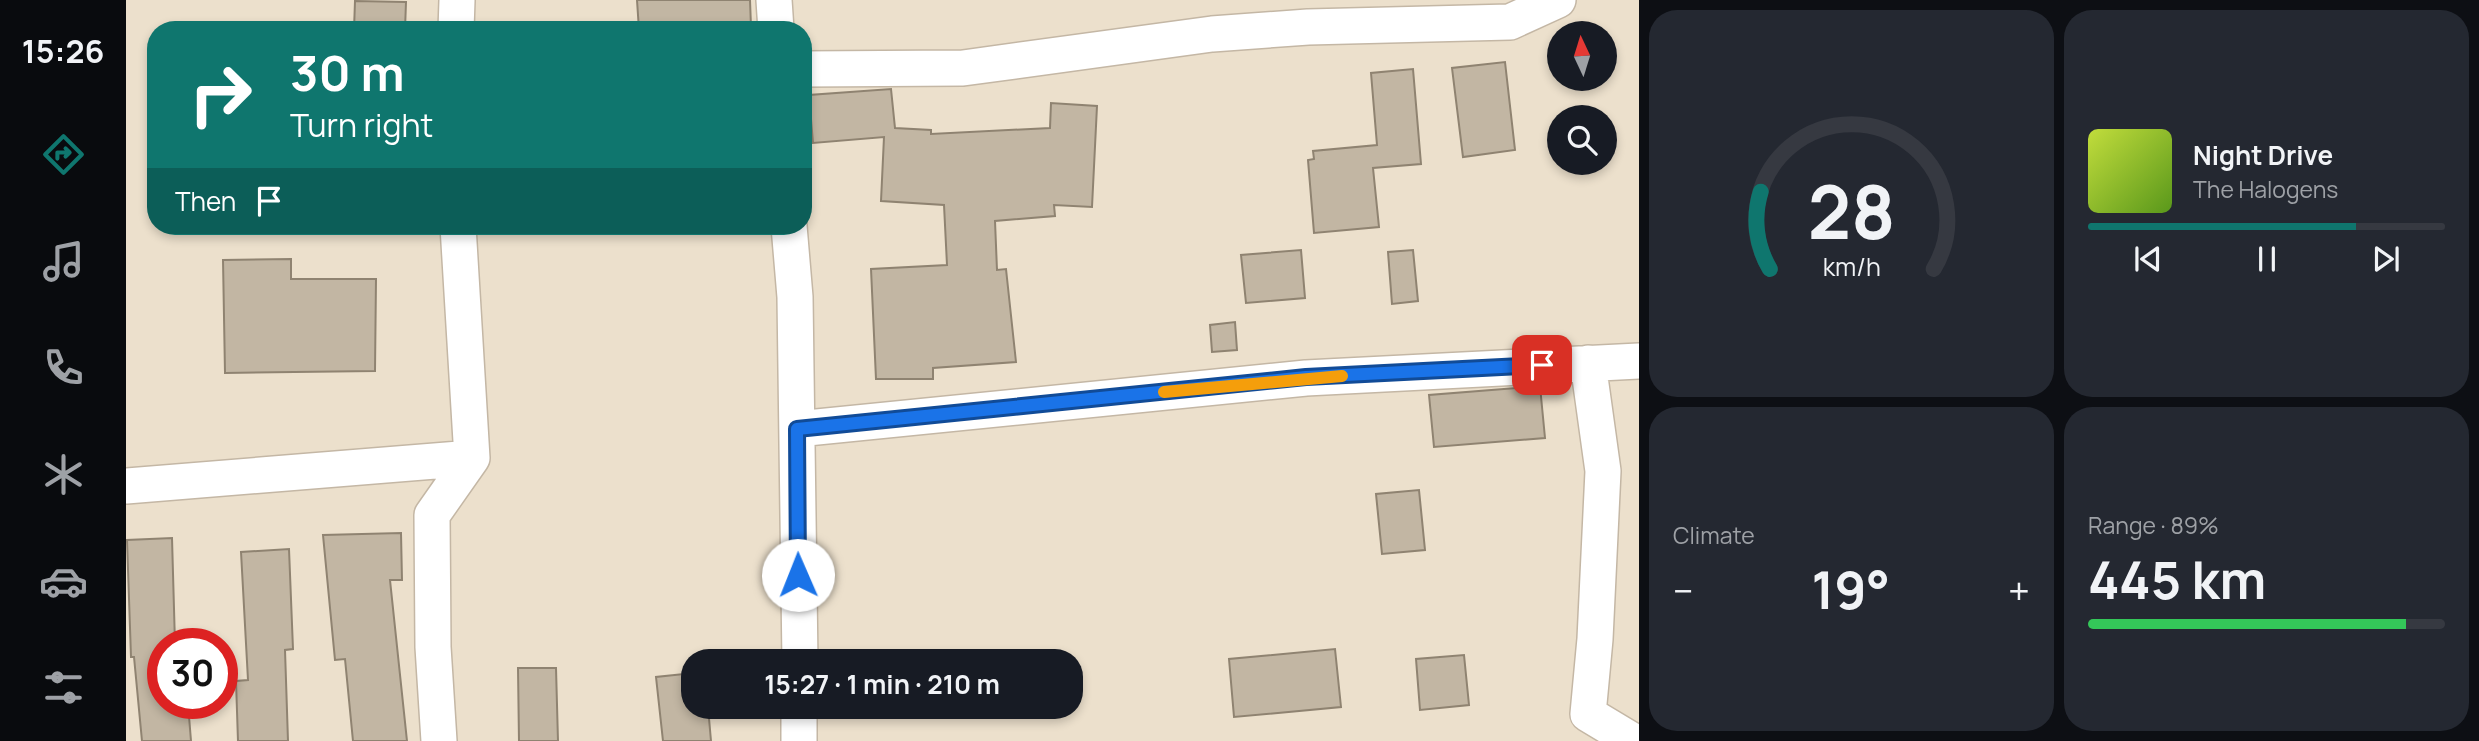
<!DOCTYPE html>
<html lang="en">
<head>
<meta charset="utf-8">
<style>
  :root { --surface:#171b24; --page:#242831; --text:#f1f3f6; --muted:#9ea1a6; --line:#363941; --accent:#0f766e }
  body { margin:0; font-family:Manrope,sans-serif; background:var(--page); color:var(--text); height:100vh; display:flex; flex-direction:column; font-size:26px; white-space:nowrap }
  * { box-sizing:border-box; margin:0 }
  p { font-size:23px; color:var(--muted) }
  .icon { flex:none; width:38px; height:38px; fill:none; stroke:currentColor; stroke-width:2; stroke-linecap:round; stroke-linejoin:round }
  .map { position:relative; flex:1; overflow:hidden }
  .panel { display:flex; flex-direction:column; gap:10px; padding:10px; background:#0d0f14; width:840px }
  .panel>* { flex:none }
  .guide { position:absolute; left:21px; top:21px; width:665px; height:214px; border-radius:28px; box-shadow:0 4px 10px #0003; background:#0f766e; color:#fff; overflow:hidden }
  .needle { width:46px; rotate:356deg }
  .tools { position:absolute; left:1421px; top:21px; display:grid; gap:14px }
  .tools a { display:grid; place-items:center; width:70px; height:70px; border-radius:50%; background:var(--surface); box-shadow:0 4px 10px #0003; font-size:35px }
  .speed { position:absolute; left:21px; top:628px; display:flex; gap:14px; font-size:35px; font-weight:700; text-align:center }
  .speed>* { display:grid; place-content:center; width:91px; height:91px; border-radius:50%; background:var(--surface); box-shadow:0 4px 10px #0003; line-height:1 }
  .speed .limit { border:10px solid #d22; background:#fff; color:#111 }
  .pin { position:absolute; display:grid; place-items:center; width:60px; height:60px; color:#fff; margin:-30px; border-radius:14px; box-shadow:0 4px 10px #0006 }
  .me { position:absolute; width:77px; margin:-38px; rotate:359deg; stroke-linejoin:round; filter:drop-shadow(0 0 5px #0008) }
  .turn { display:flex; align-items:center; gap:24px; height:147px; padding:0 28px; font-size:32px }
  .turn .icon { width:91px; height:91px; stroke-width:2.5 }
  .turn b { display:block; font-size:49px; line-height:60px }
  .then { display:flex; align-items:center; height:66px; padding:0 28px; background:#0003; gap:14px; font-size:26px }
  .big { font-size:52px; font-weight:700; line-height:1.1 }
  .panel .card { flex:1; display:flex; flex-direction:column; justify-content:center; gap:10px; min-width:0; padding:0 24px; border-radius:28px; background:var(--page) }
  .panel .dial { align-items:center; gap:0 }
  .dial svg { height:182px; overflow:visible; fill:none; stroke:var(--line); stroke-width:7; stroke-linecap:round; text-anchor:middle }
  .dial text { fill:var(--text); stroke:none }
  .song { display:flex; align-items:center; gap:21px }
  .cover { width:84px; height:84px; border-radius:10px; background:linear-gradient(135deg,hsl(70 70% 55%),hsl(90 70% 35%)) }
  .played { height:7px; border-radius:4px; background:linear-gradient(90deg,var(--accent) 75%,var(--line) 75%) }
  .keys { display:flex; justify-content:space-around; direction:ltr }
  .heat { display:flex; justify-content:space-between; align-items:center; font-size:38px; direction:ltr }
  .charge { height:10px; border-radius:5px; background:linear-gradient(90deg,#34c759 89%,var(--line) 0) }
  .panel .tiles { flex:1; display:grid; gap:10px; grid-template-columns:repeat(2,1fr) }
  .trip { position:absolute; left:555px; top:649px; width:402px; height:70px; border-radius:28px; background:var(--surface); box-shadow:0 4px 10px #0003; font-weight:700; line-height:70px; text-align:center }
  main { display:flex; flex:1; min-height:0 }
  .tabs { display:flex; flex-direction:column; width:126px; justify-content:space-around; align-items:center; background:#090b0e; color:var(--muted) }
  .tabs .icon { width:49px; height:49px }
  .tabs .active { color:var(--accent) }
  .tabs b { font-size:32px; color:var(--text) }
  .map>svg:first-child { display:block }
  .building { fill:#c2b6a3; stroke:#8f8371; stroke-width:2 }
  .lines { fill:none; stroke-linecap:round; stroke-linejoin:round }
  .minor-casing { stroke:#c4b7a5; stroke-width:38 }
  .minor { stroke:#fff; stroke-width:35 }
  .route-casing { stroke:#114b97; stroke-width:18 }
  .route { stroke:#1a73e8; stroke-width:12 }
  .slow { stroke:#f59e0b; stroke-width:12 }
</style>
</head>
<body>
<main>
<nav class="tabs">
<b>15:26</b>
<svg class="icon active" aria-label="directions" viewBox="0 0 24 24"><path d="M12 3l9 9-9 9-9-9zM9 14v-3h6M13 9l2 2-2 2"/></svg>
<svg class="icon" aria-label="music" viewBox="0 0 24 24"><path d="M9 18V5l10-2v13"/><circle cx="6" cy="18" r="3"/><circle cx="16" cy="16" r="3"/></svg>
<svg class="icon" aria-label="phone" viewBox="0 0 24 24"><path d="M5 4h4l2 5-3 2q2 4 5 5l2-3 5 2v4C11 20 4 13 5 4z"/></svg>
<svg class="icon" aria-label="climate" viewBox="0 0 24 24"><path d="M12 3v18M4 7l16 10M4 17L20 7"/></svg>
<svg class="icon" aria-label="car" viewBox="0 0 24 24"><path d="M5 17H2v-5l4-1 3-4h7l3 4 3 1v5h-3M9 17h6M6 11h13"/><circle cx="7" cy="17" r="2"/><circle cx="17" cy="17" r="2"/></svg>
<svg class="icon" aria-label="filters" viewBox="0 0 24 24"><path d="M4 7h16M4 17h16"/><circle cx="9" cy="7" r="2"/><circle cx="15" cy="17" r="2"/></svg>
</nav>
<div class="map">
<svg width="1513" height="741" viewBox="0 0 1513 741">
  <rect width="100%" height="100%" fill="#ece0cc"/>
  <path class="building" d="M511,0H624L625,27L513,30Z
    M229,1L280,2L279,30H228Z
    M1379,62L1389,150L1337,157L1326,68Z
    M1287,69L1295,164L1247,168L1253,227L1188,233L1182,160L1188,159L1187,151L1251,145L1245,73Z
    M765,89L769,128L805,130V134L924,128L925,103L971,106L966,207L928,205L929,216L869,221L871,270L880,269L890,362L807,368V379H750L745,269L821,265L818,205L755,201L758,137L687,143L683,95Z
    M1175,250L1179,298L1120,303L1115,255Z
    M1287,250L1292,301L1266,304L1262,252Z
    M165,259V279H250L249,371L99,373L97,260Z
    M1109,322L1111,350L1086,352L1084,325Z
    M1414,386L1419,438L1308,447L1303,395Z
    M1293,490L1299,550L1256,554L1250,494Z
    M275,533L276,580H264L281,741H227L219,659L209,660L197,535Z
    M46,538L49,644H37V704H62L65,741H16L8,657H5L1,540Z
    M163,549L167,649L159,650L162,741H112L110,681L122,680L115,552Z
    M1209,649L1215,707L1108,717L1103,659Z
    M1338,655L1343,705L1294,710L1290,659Z
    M392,668H430L432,741H393Z
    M567,673V707H582L585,741H537L530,677Z"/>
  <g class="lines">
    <g class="minor-casing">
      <path id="minor" d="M648,0L650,30
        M330,30L331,0
        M677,69L837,68L1086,34L1182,27L1384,22L1432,0
        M663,226L669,297L674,662
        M1462,363L1477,471L1469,639L1462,714L1507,741
        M671,429L1180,378L1513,361
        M0,486L346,458
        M313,741L307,647L306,515L346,458L332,226
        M673,741V707"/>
    </g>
    <use href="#minor" class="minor"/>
  </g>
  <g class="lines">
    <g class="route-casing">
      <path id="route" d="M672,575L671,429L1180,377L1416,365"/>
    </g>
    <use href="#route" class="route"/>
    <path class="slow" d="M1038,392L1216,376"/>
  </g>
</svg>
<div class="tools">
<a><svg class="needle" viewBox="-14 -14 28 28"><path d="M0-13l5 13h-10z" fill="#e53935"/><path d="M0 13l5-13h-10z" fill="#9ea1a6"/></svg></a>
<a><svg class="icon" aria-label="search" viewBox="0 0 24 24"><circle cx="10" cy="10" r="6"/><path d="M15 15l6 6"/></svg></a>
</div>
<div class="speed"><div class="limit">30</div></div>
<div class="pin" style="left:1416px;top:365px;background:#d93025"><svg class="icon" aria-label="arrive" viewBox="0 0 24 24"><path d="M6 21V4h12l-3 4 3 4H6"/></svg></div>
<svg class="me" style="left:672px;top:575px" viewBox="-20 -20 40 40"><circle r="19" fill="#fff"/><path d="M0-13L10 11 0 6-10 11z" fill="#1a73e8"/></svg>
<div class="trip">15:27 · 1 min · 210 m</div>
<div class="guide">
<div class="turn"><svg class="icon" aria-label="right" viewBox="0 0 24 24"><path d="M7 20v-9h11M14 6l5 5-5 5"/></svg><div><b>30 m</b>Turn right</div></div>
<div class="then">Then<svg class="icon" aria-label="arrive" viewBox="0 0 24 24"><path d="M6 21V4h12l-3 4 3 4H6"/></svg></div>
</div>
</div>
<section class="panel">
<div class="tiles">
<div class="card dial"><svg viewBox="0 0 100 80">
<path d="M14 69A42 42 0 1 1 86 69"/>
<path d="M14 69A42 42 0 0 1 10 35" stroke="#0f766e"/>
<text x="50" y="56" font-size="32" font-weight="700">28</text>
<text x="50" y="72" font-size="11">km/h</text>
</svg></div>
<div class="card">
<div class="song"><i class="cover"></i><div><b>Night Drive</b><p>The Halogens</p></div></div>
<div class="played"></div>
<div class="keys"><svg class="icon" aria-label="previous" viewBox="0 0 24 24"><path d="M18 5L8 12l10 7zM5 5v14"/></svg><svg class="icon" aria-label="pause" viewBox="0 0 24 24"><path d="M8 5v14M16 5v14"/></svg><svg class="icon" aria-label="next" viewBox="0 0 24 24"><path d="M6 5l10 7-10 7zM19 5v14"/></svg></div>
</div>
<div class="card"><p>Climate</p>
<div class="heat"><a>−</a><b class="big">19°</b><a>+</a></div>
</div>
<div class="card"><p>Range · 89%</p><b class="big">445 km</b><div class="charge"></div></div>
</div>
</section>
</main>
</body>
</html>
